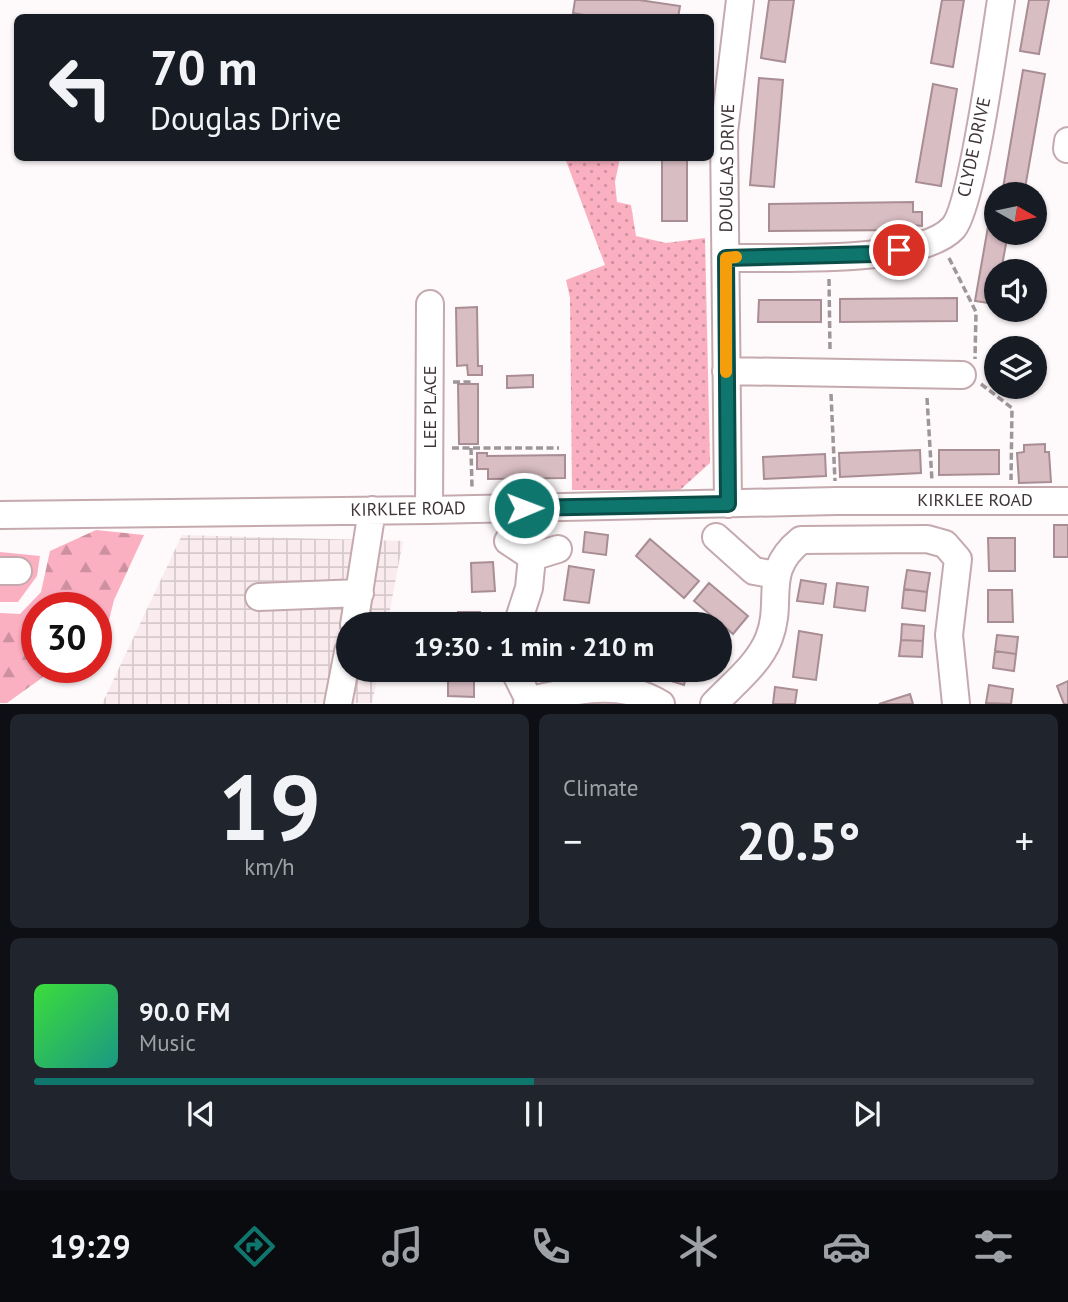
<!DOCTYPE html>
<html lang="en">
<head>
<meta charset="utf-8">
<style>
  :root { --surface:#171b24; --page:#20242c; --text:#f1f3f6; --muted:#9ea1a6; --line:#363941; --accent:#0f766e }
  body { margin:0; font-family:"PT Sans",sans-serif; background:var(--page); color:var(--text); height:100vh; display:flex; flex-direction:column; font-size:26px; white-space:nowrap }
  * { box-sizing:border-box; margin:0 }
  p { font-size:23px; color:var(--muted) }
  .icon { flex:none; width:38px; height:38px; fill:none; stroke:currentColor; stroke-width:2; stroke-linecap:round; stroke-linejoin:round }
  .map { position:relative; height:704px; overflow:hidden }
  .details { display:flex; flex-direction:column; gap:10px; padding:10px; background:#0d0f14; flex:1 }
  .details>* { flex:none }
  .hud { position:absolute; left:14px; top:14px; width:700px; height:147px; border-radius:10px; box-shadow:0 2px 5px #0004; background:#171b24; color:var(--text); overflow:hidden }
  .needle { width:46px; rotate:99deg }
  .fabs { position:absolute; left:984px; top:182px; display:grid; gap:14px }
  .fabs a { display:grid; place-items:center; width:63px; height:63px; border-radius:50%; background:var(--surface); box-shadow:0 2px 5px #0004; font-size:35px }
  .speed { position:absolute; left:21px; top:592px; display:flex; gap:14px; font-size:35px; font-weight:700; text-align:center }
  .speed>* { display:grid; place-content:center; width:91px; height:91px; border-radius:50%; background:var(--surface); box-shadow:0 2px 5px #0004; line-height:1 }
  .speed .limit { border:10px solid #d22; background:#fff; color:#111 }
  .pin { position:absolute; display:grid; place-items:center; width:60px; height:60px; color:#fff; margin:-30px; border:4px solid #fff; border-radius:50%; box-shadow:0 2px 7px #0007 }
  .me { position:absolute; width:77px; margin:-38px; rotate:89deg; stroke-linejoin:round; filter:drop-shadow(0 0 5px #0008) }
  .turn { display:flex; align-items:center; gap:24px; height:147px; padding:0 21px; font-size:32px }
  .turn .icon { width:91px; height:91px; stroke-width:2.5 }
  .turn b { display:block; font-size:49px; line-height:60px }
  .big { font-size:52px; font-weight:700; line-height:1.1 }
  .details .card { flex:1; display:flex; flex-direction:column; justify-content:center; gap:10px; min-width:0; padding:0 24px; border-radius:10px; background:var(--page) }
  .details .dial { align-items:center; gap:0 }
  .dial b { font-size:91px; line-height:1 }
  .song { display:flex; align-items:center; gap:21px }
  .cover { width:84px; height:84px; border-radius:10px; background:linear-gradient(135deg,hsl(120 70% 55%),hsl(170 70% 35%)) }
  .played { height:7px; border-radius:4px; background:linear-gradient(90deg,var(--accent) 50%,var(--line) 50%) }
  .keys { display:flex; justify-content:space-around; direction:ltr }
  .heat { display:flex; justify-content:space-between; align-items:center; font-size:38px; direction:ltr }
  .details .tiles { flex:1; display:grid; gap:10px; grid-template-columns:1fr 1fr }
  .card:last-child { grid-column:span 2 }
  .trip { position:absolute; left:336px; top:612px; width:396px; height:70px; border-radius:35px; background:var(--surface); box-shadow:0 2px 5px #0004; font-weight:700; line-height:70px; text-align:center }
  .tabs { display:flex; height:112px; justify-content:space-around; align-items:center; background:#090b0e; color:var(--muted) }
  .tabs .icon { width:49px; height:49px }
  .tabs .selected { color:var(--accent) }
  .tabs b { font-size:32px; color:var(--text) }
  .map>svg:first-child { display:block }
  .industrial { fill:url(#industrial-grid) }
  .forest { fill:url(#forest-firs) }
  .park { fill:url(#park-dots) }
  .garden { fill:#fbb0c2 }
  .building { fill:#d8bdc3; stroke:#a88e94; stroke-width:2 }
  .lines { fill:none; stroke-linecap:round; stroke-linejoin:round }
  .minor-casing { stroke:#c4aaaf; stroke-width:30 }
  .path { stroke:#9e9698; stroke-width:3.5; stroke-dasharray:7 3.5; stroke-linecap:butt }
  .minor { stroke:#fff; stroke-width:26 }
  .route-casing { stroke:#0a4d48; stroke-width:18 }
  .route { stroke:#0f766e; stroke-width:12 }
  .slow { stroke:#f59e0b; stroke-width:12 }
  .labels { text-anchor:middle; stroke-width:5; stroke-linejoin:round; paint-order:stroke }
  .street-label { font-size:18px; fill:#403638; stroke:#fff }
</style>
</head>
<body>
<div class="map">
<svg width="1068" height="704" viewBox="0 0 1068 704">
  <defs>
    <pattern id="industrial-grid" width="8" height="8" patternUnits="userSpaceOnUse" patternTransform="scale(1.75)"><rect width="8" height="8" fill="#faebee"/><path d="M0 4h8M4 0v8" fill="none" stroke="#d7cacd"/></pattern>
    <pattern id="forest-firs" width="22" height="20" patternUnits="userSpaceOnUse" patternTransform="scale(1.75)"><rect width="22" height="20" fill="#fbb0c2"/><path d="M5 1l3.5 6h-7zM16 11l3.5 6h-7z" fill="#cd909f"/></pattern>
    <pattern id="park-dots" width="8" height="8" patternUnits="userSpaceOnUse" patternTransform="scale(1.75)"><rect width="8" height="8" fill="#fbb0c2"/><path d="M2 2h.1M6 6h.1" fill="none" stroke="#cd909f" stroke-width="1.8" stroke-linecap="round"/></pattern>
  </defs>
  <rect width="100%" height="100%" fill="#fef9fa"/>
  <path class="industrial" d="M182,535L403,541L387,625H348V670H379L372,703L102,704Z"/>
  <path class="forest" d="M96,530L144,535L114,600L102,648L96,660V607H37V667H57L7,703H0V613L20,614L41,592L50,551Z"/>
  <path class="park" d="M565,158H620L615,182L617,202L631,205L636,236L666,243L705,238L710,463L680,490H572L570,298L566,280L605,265Z"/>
  <path class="garden" d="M0,552L40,556L37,576L18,602H0Z"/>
  <path class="building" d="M575,0H639L680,6L678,18H600L573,13Z
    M769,0H794L785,62L761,58Z
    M942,0H964L953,67L931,63Z
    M1029,0H1049L1039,54L1020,51Z
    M1023,70L1045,74L1024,194H1002Z
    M759,78L783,80L774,187L750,185Z
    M933,84L957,89L941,186L916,182Z
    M662,158H687V221H662Z
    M913,202V212H922V226L913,225L910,230L769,231V204Z
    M989,221L996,222V233H1008L1001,271H996L995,304L975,301Z
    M957,298V321L840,322V299Z
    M759,300H821V322H758Z
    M477,307L478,366H482V375H468L467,365L457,366L456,308Z
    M533,375V387L507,388V376Z
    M458,384H478V444H459Z
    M1045,444V452H1049L1051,482L1019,483L1017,453L1024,452V445Z
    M920,450L921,473L840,477L839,453Z
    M939,450H999V474L939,475Z
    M477,453H487V456L565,455V478L488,479V469H477Z
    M825,454L826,476L764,479L763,457Z
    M1054,525H1068V557H1054Z
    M585,532L608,535L606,555L583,552Z
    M988,538H1015V571H989Z
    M650,539L699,581L684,598L636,556Z
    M493,562L495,591L472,592L471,563Z
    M569,566L594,570L589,603L564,600Z
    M907,570L930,573L927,592L904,589Z
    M801,580L826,584L823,604L797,601Z
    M709,583L748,616L733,634L694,601Z
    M837,583L868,587L865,611L834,607Z
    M904,589L927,592L925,611L902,608Z
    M988,590H1012L1013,622H988Z
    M458,612H480L479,625H458Z
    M902,624L924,626L923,641L901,640Z
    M799,631L822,635L816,680L793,677Z
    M997,635L1018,637L1016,654L995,651Z
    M901,640L923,641L922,657L899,656Z
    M995,651L1016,654L1014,671L993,668Z
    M448,670H474V697L448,696Z
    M653,670H688L684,685L652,675Z
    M1068,681V704H1064L1057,686Z
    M989,685L1013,689L1011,704L986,703Z
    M775,687L797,690L795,704H773Z
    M910,694L913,704H879Z"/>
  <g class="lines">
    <g class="minor-casing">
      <path id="minor" d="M1067,149L1068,141
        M726,258C776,257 919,265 953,228C972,208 995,37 1001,0
        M726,371L962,375
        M728,504L724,132L740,0
        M429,510L430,304
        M0,515L429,510L836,501H1068
        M716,537L754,571L777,575
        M508,541L532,557
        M0,571H18
        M259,597L360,593
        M354,625L372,510
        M517,625L529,588L532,557L558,549
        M514,670L529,700
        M338,704L348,652
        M527,704L529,700C575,691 619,678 661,704
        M714,704C733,684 759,664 769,638C784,599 761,572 801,540L927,539L945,544L958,559L949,635L956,704"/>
    </g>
    <path class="path" d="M949,258L976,312L975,359
      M829,279L830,351
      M453,382H472
      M981,384L1012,408L1011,480
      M831,394L835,481
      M927,398L932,481
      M452,448H559
      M471,448L472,488"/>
    <use href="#minor" class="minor"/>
  </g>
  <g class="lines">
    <g class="route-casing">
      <path id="route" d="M524,508L728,504L726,258L874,254L899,250"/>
    </g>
    <use href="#route" class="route"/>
    <path class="slow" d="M726,372V258L736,257"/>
  </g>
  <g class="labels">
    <g class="street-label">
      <text transform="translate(974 147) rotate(-78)" y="6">CLYDE DRIVE</text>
      <text transform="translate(727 168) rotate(-89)" y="6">DOUGLAS DRIVE</text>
      <text transform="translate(430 407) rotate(-90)" y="6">LEE PLACE</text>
      <text x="975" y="506">KIRKLEE ROAD</text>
      <text transform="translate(408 509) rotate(-1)" y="6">KIRKLEE ROAD</text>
    </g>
  </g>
</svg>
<div class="fabs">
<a><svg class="needle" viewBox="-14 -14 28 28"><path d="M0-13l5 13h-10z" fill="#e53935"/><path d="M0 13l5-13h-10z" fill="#9ea1a6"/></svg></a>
<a><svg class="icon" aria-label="sound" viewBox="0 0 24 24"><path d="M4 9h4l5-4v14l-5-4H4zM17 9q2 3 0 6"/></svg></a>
<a><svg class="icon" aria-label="layers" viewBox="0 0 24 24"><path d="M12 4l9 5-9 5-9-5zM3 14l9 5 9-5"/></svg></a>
</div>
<div class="speed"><div class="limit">30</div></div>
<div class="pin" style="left:899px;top:250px;background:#d93025"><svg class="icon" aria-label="arrive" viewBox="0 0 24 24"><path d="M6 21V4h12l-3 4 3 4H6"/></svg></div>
<svg class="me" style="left:524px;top:508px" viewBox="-20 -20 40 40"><circle r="17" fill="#0f766e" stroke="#fff" stroke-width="3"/><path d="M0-11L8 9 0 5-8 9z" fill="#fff"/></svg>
<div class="trip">19:30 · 1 min · 210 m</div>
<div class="hud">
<div class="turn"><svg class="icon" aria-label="left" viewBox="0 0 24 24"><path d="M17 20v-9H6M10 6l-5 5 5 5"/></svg><div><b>70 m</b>Douglas Drive</div></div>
</div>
</div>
<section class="details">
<div class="tiles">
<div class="card dial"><b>19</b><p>km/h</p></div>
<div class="card"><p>Climate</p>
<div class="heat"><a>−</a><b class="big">20.5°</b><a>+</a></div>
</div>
<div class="card">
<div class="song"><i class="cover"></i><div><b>90.0 FM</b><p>Music</p></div></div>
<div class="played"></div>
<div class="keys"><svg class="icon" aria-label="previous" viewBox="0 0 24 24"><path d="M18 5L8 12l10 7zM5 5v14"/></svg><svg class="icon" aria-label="pause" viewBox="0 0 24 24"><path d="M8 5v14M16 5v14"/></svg><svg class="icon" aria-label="next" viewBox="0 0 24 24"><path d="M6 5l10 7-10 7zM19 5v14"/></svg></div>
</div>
</div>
</section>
<nav class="tabs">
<b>19:29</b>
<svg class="icon selected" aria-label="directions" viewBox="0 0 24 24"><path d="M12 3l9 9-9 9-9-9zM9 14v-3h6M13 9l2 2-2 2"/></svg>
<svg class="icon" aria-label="music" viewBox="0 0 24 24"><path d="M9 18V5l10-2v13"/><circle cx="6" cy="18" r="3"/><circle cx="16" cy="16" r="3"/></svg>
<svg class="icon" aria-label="phone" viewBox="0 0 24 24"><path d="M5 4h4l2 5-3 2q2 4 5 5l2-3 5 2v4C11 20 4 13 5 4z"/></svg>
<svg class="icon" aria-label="climate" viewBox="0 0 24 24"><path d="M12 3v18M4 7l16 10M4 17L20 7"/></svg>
<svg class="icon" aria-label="car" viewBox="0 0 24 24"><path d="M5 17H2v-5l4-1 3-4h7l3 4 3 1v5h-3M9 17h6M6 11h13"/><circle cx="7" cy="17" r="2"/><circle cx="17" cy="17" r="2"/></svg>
<svg class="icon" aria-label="filters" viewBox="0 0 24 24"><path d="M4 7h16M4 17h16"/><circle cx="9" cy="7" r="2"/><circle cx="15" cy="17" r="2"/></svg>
</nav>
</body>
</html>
